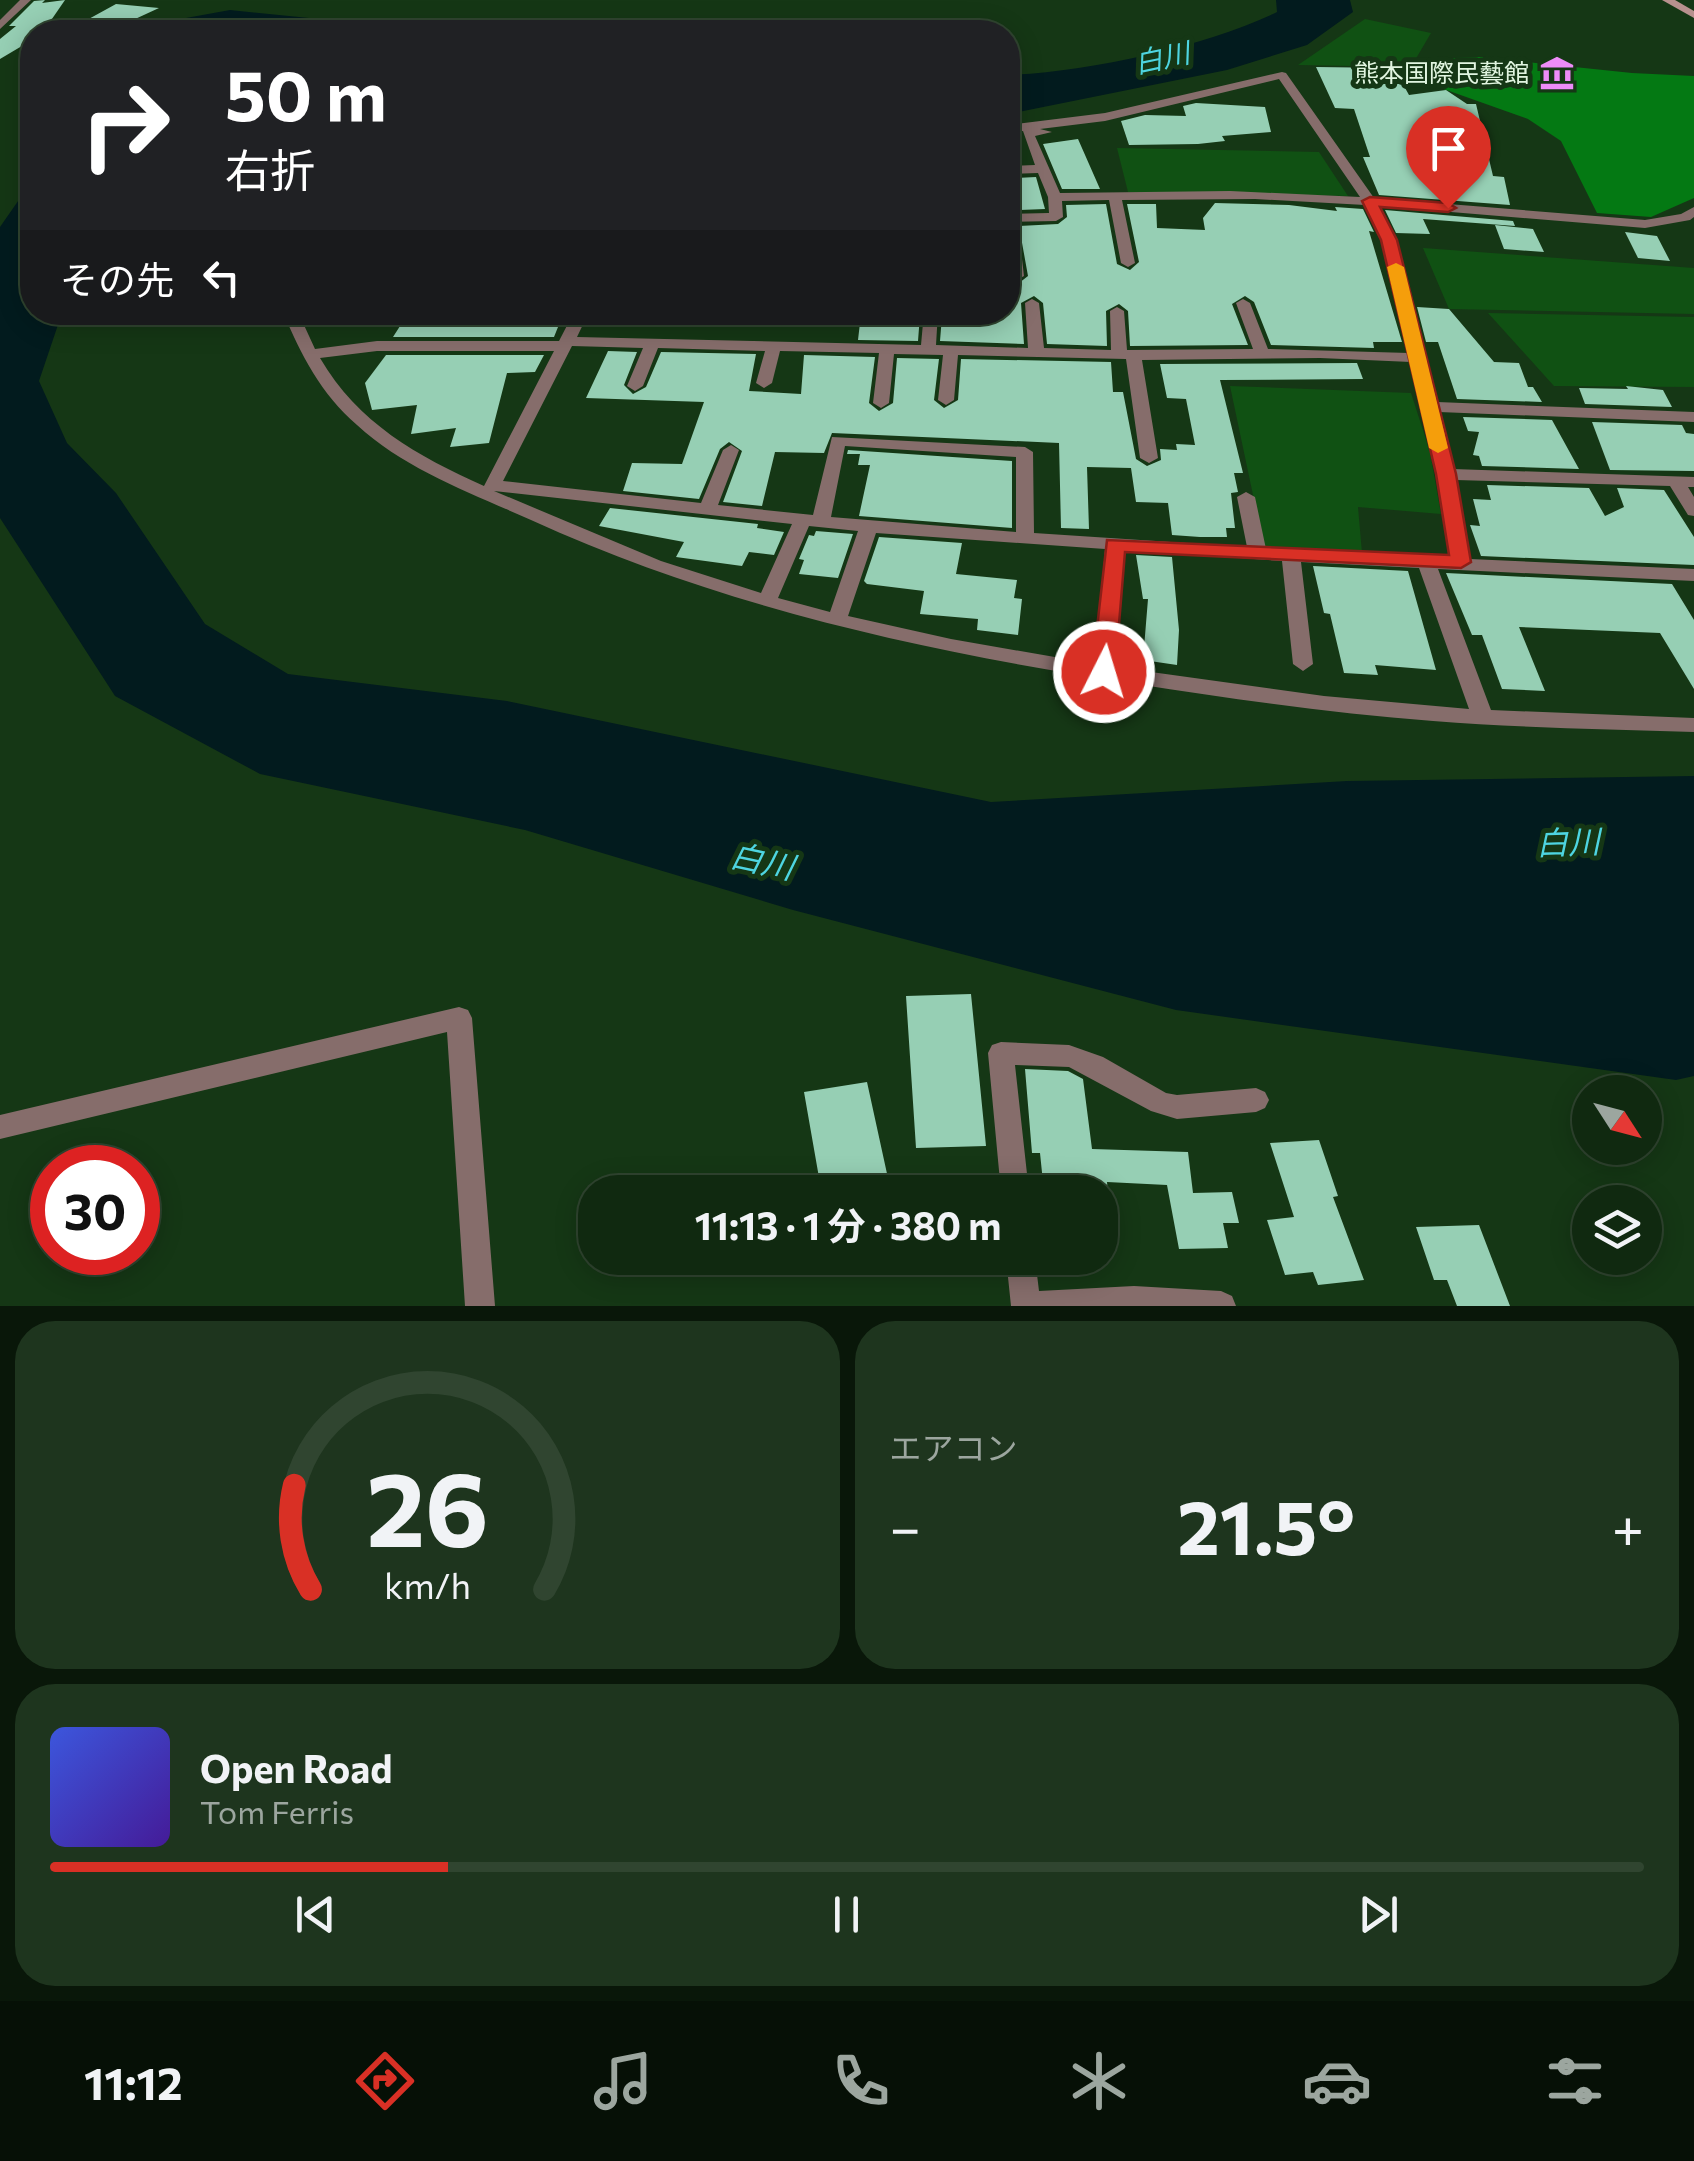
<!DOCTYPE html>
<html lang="ja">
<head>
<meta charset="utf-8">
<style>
  :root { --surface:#102910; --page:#1e351e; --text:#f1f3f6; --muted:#9ca69f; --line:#304530; --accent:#d93025 }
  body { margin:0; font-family:Commissioner,"Noto Sans JP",sans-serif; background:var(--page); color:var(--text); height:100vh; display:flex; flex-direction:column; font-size:38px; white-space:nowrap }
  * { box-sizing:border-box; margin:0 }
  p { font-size:32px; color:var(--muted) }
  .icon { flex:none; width:55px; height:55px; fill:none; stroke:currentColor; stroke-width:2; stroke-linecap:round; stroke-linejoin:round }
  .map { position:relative; height:1306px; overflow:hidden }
  .sheet { display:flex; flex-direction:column; gap:15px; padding:15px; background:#091709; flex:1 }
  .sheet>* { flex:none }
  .banner { position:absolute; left:20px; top:20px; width:1000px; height:305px; border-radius:40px; box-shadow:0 5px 25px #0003,0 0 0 2px var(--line); background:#202124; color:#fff; overflow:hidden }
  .needle { width:65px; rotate:126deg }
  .controls { position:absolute; left:1572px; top:1075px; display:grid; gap:20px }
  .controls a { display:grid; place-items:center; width:90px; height:90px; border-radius:50%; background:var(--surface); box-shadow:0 5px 25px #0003,0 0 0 2px var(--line); font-size:50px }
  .speed { position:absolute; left:30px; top:1145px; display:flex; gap:20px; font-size:50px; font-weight:700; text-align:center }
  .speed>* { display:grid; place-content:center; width:130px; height:130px; border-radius:50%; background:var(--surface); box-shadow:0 5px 25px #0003,0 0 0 2px var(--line); line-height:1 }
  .speed .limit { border:15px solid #d22; background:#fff; color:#111 }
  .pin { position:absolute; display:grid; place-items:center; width:85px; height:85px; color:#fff; margin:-102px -42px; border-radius:50% 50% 50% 0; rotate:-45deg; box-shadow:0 0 10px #0007 }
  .pin .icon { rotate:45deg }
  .me { position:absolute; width:110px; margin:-55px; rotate:5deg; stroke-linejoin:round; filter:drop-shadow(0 0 8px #0008) }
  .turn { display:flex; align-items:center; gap:35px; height:210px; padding:0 40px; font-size:45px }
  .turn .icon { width:130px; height:130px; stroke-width:2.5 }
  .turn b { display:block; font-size:70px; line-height:85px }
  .then { display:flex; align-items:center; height:95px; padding:0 40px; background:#0003; gap:20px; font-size:38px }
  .big { font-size:75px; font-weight:700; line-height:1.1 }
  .sheet .card { flex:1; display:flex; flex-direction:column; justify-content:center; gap:15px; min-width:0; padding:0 35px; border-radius:40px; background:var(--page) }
  .sheet .dial { align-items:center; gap:0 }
  .dial svg { height:260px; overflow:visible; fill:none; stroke:var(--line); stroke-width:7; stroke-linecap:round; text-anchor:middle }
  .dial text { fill:var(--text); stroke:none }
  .song { display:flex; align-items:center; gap:30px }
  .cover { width:120px; height:120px; border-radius:15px; background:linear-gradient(135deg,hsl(230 70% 55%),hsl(260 70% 35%)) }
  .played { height:10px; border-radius:5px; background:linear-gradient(90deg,var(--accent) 25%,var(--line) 25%) }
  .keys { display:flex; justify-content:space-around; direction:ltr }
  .heat { display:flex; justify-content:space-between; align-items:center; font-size:55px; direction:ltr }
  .sheet .tiles { flex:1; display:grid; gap:15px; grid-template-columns:1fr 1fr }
  .card:last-child { grid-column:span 2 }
  .trip { position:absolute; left:578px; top:1175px; width:540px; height:100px; border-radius:40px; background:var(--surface); box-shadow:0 5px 25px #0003,0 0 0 2px var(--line); font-weight:700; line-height:100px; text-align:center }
  .menu { display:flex; height:160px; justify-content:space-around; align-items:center; background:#061006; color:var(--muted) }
  .menu .icon { width:70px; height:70px }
  .menu .active { color:var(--accent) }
  .menu b { font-size:45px; color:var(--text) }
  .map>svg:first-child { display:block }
  .green { fill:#105113 }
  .forest { fill:#047913 }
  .water { fill:#021b1e }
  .building { fill:#96cfb4 }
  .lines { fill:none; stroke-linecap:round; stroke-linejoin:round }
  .minor { fill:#866d6b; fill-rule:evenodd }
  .secondary { fill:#b8918e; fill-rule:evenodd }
  .route { fill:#d93025; stroke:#8d1f18; stroke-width:2.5 }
  .slow { fill:#f59e0b }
  .labels { text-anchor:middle; stroke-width:10; stroke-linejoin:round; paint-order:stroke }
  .far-poi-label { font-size:25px; fill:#e1f5e0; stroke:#153715; text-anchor:end }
  .far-water-label { font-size:28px; font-style:italic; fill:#4ed5e1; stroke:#153715 }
  .water-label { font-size:32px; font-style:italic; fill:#4ed5e1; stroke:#153715 }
</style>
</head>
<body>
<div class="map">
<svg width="1694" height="1306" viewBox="0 0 1694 1306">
  <rect width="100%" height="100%" fill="#153715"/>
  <path class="green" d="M1365,19L1431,33L1411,67L1298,65Z
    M1117,148L1319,152L1348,196L1128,192Z
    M1423,248L1694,268V314L1449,309Z
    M1488,313L1694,317V387L1554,386Z
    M1230,386L1411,393L1430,452L1441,514L1358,507L1362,553L1264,547Z"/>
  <path class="forest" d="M1479,57L1632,73L1694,76V198L1651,217L1597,213L1561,141L1528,119L1438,87L1429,59Z"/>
  <path class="water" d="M1276,0H1350L1353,12L1307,45L1227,70L1008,114V75C1086,72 1207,46 1277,12Z
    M230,10L329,20L386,32H152L186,18Z
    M32,181V312L62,313L39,381L67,443L116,493L205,624L288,674L507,701L991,802L1347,781L1694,776V1076L1676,1080L1176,1010L793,910L525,830L260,774L115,696L0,518V227Z"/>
  <path class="building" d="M45,0L42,3L65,0L43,32H32V40L0,59V39L16,26H9L34,1Z
    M116,4L159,8L107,32H65Z
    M1316,67L1394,68L1409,95L1446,90L1467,104H1476L1493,176L1504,177L1510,205L1379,195L1363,157H1370L1354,109L1335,108Z
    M1196,103L1265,107L1271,132L1222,136L1225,141L1198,144L1129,145L1121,121L1145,115L1186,116L1183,106Z
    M1078,139L1100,189H1062L1043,144Z
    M1036,177L1045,209L1020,210L1016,178Z
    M1215,203L1289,205L1337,211L1335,207L1363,209L1374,232L1369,231L1402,342H1373L1374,348L1271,345L1254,302L1245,296L1232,304L1248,345L1130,346L1128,311L1119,304L1106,311L1107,346L1047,344L1043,303L1034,296L1021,303L1024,344L940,341L942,316L1008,312V278L1019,283L1028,276L1019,226L1058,224L1067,217L1066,205L1106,204L1117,264L1130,270L1139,262L1127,204H1156L1157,228L1205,230L1203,218Z
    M1385,210L1513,221L1515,226L1423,219L1430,234L1396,233Z
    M1495,225L1533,229L1544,252L1504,249Z
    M1625,232L1657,236L1670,261L1638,258Z
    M1417,307L1449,309L1494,362L1519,363L1528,387H1533L1542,402L1457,399L1438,342H1426Z
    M409,312H442L438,319L534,320L537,312H564L554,337H393Z
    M861,314L920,315L918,341L858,340Z
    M608,351L637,352L624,385L633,394L646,387L661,352L756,354L749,391L801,394L804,355L875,357L869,403L879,411L893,403L897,358L939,359L934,400L944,408L958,400L961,359L1111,362L1113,392H1123L1136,459L1147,466L1161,460L1160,449L1177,450L1176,444L1195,445L1186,399L1167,398L1160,364L1357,363L1363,379L1220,380L1243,473H1234L1238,492L1231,493L1235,528H1226L1227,537H1200L1172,535L1168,503L1136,502L1131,468L1087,467L1089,529L1061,528L1059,443L832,433L824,453L775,452L762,506L723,502L742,451L729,442L720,449L699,499L623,491L632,463L682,464L704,402L586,398Z
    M386,355H544L535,372L507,373L489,443L450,447L456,428L411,434L417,405L372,410L365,383Z
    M1626,386L1663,390L1672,407L1585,404L1579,388L1628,389Z
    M1463,417L1552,420L1579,469L1482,466L1479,456L1473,455L1479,432L1468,431Z
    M1592,422L1682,425L1686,433L1694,434V471L1610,470Z
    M848,450L1012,461V528L859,516L870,465H858L860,454H847Z
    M1487,485L1589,488L1605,516L1624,507L1617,488L1664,490L1694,537V565L1481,556L1470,525L1480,526L1473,499L1491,500Z
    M610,508L758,524L757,528L784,532L774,555L749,552L742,566L676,557L684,542L599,526Z
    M816,531L853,534L838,578L799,574L804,560L799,559L809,535L814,536Z
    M879,537L962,543L956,574L1017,580L1014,598L1022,599L1018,635L977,630L978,619L920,614L924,591L867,584L864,581Z
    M1136,555L1172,557L1179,630L1177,665L1143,660L1148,599H1143Z
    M1313,566L1408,571L1436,670L1375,665L1378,675L1344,673L1330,614L1324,613Z
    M1446,573L1672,584L1694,620V689L1660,633L1519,627L1545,691L1502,689L1482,635H1472Z
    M971,994L986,1146L916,1148L906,996Z
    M1025,1069L1068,1071L1083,1079L1092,1149L1188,1152L1193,1193L1232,1192L1239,1223H1223L1228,1248L1179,1249L1167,1185L1107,1182L1108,1192H1044L1040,1153H1032Z
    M867,1082L891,1192H856L854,1183L821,1189L804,1092Z
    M1319,1140L1338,1196L1333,1197L1364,1280L1318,1285L1313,1272L1285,1275L1267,1220L1294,1217L1270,1143Z
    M1479,1225L1510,1306H1457L1447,1280H1434L1416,1227Z"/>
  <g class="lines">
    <path class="minor" d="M20,0H31L0,29V20Z
      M1282,72L1286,73L1374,198L1645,220L1681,214L1694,207V217L1690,220L1645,228L1379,206L1396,240L1437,402L1694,412V422L1439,412L1453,469L1694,477V487H1688L1694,497V516L1688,515L1670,486L1456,480L1470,559L1694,569V581L1438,569L1491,710L1694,718V732C1607,729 1520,728 1433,721C1334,714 1235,699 1136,684C928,652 724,608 531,520C471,493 406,470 357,425C321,394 301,355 283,312H298L315,349L377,341H559L574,312H589L577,337L921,345L924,312H938L936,345L1028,348L1025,303L1032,299L1039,303L1044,348L1111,350L1110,311L1117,307L1124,311L1127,350L1253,349L1236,303L1243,299L1250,303L1268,349L1409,353L1382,240L1365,205L1255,199L1122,200L1135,263L1128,267L1121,263L1109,200L1062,201L1063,217L1056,221L1008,222V214L1049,213L1048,197L1038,173L1008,174V166L1035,165L1023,131L1008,133V125L1105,113ZM1279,79L1360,197L1230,191L1060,193L1035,136L1052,132L1040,129L1105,121ZM572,346L643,348L627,386L635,391L643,386L658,348L765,351L756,383L764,388L772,383L780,351L879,353L873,403L881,408L889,403L894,354L943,355L938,400L946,405L954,400L958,355L1126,359L1140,458L1149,463L1158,458L1142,360L1320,358L1411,362C1426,426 1440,491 1451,558L1266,549L1255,497L1246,492L1237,497L1247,547L1034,533L1033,452L1025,447L832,437L813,515L718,505L739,450L731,445L723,450L701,503L503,481ZM377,351H554L484,486C417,456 358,423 320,358ZM845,446L1016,457V532L831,517ZM494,491L792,524L761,593L661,561ZM809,526L858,531L830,612L778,598ZM876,533L1105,549L1095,664L951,639L848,616ZM1124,550L1282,561L1293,664L1303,671L1313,664L1301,562L1419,568L1469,709L1324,696L1115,667Z
      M1012,229L1019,233L1024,276L1017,280L1010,276L1008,230Z
      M459,1007L468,1010L472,1018L495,1306H465L447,1032L0,1139V1115Z
      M1001,1042L1069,1045L1103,1057L1166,1093L1177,1095L1256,1088L1265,1092L1269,1100L1265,1108L1256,1112L1177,1119L1151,1111L1069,1067L1015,1065L1029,1192H1001L988,1053L992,1045Z
      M1006,1258H1035L1039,1291L1134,1286L1221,1291L1232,1296L1236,1306H1011Z"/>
    <path class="secondary" d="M1662,0H1675L1694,11V18Z"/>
  </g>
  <path class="route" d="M1370,197L1448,203L1456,208L1448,212L1380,207L1397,240L1456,474L1471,562L1461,568L1125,552L1115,672L1104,680L1095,677L1092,672L1107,540L1449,555L1436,474L1381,240L1362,201Z"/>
  <path class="slow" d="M1396,263L1404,267L1448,448L1438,453L1429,448L1387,267Z"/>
  <defs>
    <g id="museum-bare" transform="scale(2.7)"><path d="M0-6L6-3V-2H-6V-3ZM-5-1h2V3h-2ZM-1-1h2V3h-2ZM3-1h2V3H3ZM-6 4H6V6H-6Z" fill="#ee8cf8" stroke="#153715" stroke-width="2.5" paint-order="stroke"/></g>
  </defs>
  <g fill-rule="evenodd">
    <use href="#museum-bare" x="1557" y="73"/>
  </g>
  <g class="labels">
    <g class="far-poi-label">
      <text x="1529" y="82">熊本国際民藝館</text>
    </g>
    <g class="far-water-label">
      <text transform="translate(1162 58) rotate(-12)" y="10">白川</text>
    </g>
    <g class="water-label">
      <text transform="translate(1568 843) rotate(-2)" y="11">白川</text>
      <text transform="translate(762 862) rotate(12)" y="11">白川</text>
    </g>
  </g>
</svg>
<div class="controls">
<a><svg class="needle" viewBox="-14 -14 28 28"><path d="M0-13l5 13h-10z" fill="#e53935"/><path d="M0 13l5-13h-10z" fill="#9ca69f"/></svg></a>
<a><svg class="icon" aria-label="layers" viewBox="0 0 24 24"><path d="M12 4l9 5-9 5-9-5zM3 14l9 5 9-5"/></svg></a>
</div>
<div class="speed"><div class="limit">30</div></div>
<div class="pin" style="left:1448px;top:208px;background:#d93025"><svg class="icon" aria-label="arrive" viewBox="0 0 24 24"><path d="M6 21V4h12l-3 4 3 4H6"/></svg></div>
<svg class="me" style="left:1104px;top:672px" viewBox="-20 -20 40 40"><circle r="17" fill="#d93025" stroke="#fff" stroke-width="3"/><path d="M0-11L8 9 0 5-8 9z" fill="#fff"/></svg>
<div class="trip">11:13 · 1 分 · 380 m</div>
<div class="banner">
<div class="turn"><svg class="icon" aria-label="right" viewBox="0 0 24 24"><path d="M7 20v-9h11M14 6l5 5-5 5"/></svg><div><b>50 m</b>右折</div></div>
<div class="then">その先<svg class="icon" aria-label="left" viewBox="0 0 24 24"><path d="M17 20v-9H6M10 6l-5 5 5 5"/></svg></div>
</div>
</div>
<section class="sheet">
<div class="tiles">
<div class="card dial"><svg viewBox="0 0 100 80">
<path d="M14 69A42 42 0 1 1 86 69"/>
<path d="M14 69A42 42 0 0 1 9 37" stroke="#d93025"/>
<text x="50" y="56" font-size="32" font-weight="700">26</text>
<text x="50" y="72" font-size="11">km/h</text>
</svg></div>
<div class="card"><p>エアコン</p>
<div class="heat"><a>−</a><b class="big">21.5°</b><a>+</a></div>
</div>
<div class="card">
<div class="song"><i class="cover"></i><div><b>Open Road</b><p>Tom Ferris</p></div></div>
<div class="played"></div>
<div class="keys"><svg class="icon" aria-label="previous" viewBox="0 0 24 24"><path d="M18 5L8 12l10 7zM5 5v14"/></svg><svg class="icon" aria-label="pause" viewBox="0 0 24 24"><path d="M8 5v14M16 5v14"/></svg><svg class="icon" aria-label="next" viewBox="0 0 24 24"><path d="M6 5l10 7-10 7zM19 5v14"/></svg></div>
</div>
</div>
</section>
<nav class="menu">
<b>11:12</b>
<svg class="icon active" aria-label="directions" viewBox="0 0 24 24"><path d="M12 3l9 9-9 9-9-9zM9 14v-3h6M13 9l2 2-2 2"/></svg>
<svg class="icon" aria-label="music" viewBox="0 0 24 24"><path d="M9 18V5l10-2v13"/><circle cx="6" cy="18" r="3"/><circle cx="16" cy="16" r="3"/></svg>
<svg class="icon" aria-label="phone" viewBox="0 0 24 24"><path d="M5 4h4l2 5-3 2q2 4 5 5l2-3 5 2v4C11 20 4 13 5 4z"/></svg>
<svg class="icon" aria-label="climate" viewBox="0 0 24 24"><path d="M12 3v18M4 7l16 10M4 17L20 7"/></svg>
<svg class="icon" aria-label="car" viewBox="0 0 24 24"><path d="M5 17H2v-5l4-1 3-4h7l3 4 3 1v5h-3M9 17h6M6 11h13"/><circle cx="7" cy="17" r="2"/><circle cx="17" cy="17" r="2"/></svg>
<svg class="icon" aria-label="filters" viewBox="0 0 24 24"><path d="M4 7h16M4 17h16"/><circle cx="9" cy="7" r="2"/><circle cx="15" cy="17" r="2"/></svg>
</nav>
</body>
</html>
